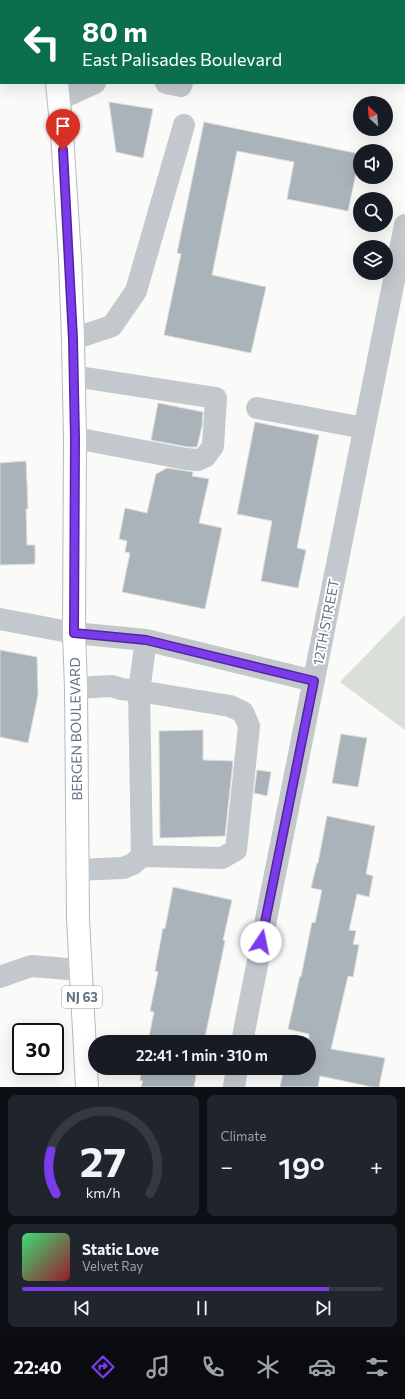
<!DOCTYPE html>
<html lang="en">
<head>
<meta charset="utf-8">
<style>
  :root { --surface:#171b24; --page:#20242c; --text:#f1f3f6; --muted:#9ea1a6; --line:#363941; --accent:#7c3aed }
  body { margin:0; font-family:Commissioner,sans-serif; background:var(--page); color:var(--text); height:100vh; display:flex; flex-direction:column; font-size:15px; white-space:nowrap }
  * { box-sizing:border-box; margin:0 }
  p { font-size:13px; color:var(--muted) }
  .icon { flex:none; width:22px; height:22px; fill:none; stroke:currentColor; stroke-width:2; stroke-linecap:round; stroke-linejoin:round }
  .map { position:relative; height:1087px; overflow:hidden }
  .sheet { display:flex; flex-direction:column; gap:8px; padding:8px; background:#0d0f14; flex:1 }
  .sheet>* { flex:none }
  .banner { position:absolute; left:0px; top:0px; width:405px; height:84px; box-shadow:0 4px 16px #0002; background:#0b6e4f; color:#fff; overflow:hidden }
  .needle { width:26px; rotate:334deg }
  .controls { position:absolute; left:353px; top:96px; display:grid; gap:8px }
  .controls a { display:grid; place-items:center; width:40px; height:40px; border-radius:50%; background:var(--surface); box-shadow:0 4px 16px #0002; font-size:20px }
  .speed { position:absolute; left:12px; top:1023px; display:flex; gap:8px; font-size:20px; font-weight:700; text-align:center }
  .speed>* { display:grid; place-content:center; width:52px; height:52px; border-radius:50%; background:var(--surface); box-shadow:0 4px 16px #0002; line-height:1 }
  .speed .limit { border:2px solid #111; border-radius:6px; background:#fff; color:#111 }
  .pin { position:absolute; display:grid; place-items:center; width:34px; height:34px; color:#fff; margin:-41px -17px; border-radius:50% 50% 50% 0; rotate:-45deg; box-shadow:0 0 4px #0007 }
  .pin .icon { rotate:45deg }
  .me { position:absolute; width:44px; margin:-22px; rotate:11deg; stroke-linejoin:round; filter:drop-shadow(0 0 3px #0008) }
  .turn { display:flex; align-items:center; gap:14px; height:84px; padding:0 16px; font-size:18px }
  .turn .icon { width:52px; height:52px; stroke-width:2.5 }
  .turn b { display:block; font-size:28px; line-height:34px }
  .big { font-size:30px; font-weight:600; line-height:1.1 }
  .sheet .tile { flex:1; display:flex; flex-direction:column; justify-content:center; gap:6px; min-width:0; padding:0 14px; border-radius:8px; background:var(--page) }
  .sheet .dial { align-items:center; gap:0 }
  .dial svg { height:104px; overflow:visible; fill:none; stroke:var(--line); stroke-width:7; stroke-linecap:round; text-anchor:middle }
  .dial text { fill:var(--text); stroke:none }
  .song { display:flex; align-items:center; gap:12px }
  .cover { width:48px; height:48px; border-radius:6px; background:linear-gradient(135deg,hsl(140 70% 55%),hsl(350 70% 35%)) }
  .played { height:4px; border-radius:2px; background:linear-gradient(90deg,var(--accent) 85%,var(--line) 85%) }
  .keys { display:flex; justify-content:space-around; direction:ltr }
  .heat { display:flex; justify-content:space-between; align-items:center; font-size:22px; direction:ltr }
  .sheet .tiles { flex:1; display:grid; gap:8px; grid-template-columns:1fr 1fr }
  .tile:last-child { grid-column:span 2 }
  .trip { position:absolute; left:88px; top:1035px; width:228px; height:40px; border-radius:20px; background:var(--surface); box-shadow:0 4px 16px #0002; font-weight:600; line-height:40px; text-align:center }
  .tabs { display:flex; height:64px; justify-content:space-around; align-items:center; background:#090b0e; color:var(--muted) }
  .tabs .icon { width:28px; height:28px }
  .tabs .on { color:var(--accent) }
  .tabs b { font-size:18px; color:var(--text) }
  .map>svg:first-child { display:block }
  .green { fill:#dadfd7 }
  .building { fill:#aab3b9; stroke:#dcdcda }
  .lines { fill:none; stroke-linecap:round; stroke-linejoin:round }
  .major-casing { stroke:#b5babe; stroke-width:24 }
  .minor { stroke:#c3c8cc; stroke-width:22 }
  .major { stroke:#fff; stroke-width:22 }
  .route-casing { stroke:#51269a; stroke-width:10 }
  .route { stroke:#7c3aed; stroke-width:7 }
  .labels { text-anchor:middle; stroke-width:4; stroke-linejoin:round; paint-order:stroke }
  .shield { fill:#fff; stroke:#939fa8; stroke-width:1 }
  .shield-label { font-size:13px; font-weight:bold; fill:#657683 }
  .street-label { font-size:14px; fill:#657683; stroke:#fff }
</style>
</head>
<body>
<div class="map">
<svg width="405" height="1087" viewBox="0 0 405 1087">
  <rect width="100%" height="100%" fill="#fafaf8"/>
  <path class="green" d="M405,615V730L340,682Z"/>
  <path class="building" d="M109,102L153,109L143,158L116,152Z
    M204,122L360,154L348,211L287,199L294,162L237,151L212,275L266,287L251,353L164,335L181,254L177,253Z
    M158,403L203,412L202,426L197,447H188L151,440Z
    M255,422L319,435L297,548L306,550L298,588L261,581L272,521L237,514Z
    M26,461L28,509H26L27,545H35V564L0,565V463Z
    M167,468L193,472L192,476L209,479L199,523L222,528L205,609L122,592L130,553L125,552L127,541L119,539L125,508L147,513L156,474Z
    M0,650L37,657L38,695L28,743L0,737Z
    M203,730V760L233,761L225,836L160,838L159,731Z
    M341,734L367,738L358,787L332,783Z
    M257,770L271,772L267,796L254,793Z
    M327,816L375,826L366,874L373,876L369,897L357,894L349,930L356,931L353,944L359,945L353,977L348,976L331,1049L385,1058L379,1087H372L320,1076L318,1087H280L284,1068H309V1034L288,1029L300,976L301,977L312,922L315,923L322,890L311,888L317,863H318Z
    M173,887L232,900L223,940L225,941L204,1042H148L154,1012L150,1011L158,972L155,971L163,928L165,929Z
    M142,1068H186L197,1070L194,1087H141L143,1081L140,1080Z"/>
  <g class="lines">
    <g class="major-casing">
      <path id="major" d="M48,0V1
        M57,83L62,134L70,259L73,339L75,438L74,633L76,688L78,919L87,1087"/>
    </g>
    <path class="minor" d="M199,1L200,0
      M166,83L181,86L182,83
      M58,100L95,83
      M73,339L112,326L136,291L184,125
      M73,376L216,398L213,446L205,457L198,460L186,459L75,438
      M257,408L364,428
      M0,619L74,633L146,640L314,681
      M76,688L112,686L121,689L139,691L142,856L133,864L123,868L77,870
      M142,856L222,858L236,850L249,726L243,712L230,706L139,691L146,640
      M0,977L31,966L81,970
      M242,1042L270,899L405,225
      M234,1087L237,1068"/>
    <use href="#major" class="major"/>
  </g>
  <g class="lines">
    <g class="route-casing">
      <path id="route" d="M63,150L73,339L75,438L74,633L146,640L314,681L261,942"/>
    </g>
    <use href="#route" class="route"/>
  </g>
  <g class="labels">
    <rect class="shield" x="62" y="986" width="40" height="22" rx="3"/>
    <g class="shield-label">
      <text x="82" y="1002">NJ 63</text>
    </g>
    <g class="street-label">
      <text transform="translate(326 622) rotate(-79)" y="5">12TH STREET</text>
      <text transform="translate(76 729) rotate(-91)" y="5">BERGEN BOULEVARD</text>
    </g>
  </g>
</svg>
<div class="controls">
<a><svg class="needle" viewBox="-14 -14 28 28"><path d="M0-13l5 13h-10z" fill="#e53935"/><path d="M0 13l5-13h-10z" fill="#9ea1a6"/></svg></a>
<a><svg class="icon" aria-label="sound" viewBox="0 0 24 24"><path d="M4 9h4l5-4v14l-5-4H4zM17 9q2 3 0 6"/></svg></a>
<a><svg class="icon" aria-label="search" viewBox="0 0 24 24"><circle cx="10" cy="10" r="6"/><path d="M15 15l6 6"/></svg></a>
<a><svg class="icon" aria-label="layers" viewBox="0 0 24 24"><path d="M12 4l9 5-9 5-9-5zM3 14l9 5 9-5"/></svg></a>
</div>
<div class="speed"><div class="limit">30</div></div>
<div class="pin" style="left:63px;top:150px;background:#d93025"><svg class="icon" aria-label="arrive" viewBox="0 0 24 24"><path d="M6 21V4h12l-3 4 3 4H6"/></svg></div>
<svg class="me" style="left:261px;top:942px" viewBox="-20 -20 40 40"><circle r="19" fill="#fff"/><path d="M0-13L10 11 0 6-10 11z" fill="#7c3aed"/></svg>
<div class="trip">22:41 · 1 min · 310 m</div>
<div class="banner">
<div class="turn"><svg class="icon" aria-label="left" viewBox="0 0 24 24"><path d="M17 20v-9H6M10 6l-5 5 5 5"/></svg><div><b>80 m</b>East Palisades Boulevard</div></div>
</div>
</div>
<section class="sheet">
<div class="tiles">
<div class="tile dial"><svg viewBox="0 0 100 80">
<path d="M14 69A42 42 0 1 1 86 69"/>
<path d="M14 69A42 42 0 0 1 10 36" stroke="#7c3aed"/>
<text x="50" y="56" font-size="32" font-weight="700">27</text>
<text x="50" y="72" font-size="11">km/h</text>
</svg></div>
<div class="tile"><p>Climate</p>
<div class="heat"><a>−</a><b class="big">19°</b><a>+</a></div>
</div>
<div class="tile">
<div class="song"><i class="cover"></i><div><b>Static Love</b><p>Velvet Ray</p></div></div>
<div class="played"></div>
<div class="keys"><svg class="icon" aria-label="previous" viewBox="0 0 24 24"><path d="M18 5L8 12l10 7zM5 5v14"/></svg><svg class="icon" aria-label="pause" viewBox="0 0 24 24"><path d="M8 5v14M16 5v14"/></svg><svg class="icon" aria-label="next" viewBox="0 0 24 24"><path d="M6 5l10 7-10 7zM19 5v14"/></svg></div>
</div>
</div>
</section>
<nav class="tabs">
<b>22:40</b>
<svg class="icon on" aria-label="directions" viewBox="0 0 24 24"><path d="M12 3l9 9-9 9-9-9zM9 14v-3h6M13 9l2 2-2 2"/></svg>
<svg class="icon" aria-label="music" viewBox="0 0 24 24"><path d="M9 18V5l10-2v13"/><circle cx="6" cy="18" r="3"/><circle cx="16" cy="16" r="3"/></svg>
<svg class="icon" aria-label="phone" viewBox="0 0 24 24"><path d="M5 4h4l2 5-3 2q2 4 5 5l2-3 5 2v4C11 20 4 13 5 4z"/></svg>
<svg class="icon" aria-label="climate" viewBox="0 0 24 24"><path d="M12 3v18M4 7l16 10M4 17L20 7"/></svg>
<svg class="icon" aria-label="car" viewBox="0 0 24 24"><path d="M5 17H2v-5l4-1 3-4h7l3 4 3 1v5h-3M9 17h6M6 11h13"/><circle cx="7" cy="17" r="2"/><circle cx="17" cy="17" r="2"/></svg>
<svg class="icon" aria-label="filters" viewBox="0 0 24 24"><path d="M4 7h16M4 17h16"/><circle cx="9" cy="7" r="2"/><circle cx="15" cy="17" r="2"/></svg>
</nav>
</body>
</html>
